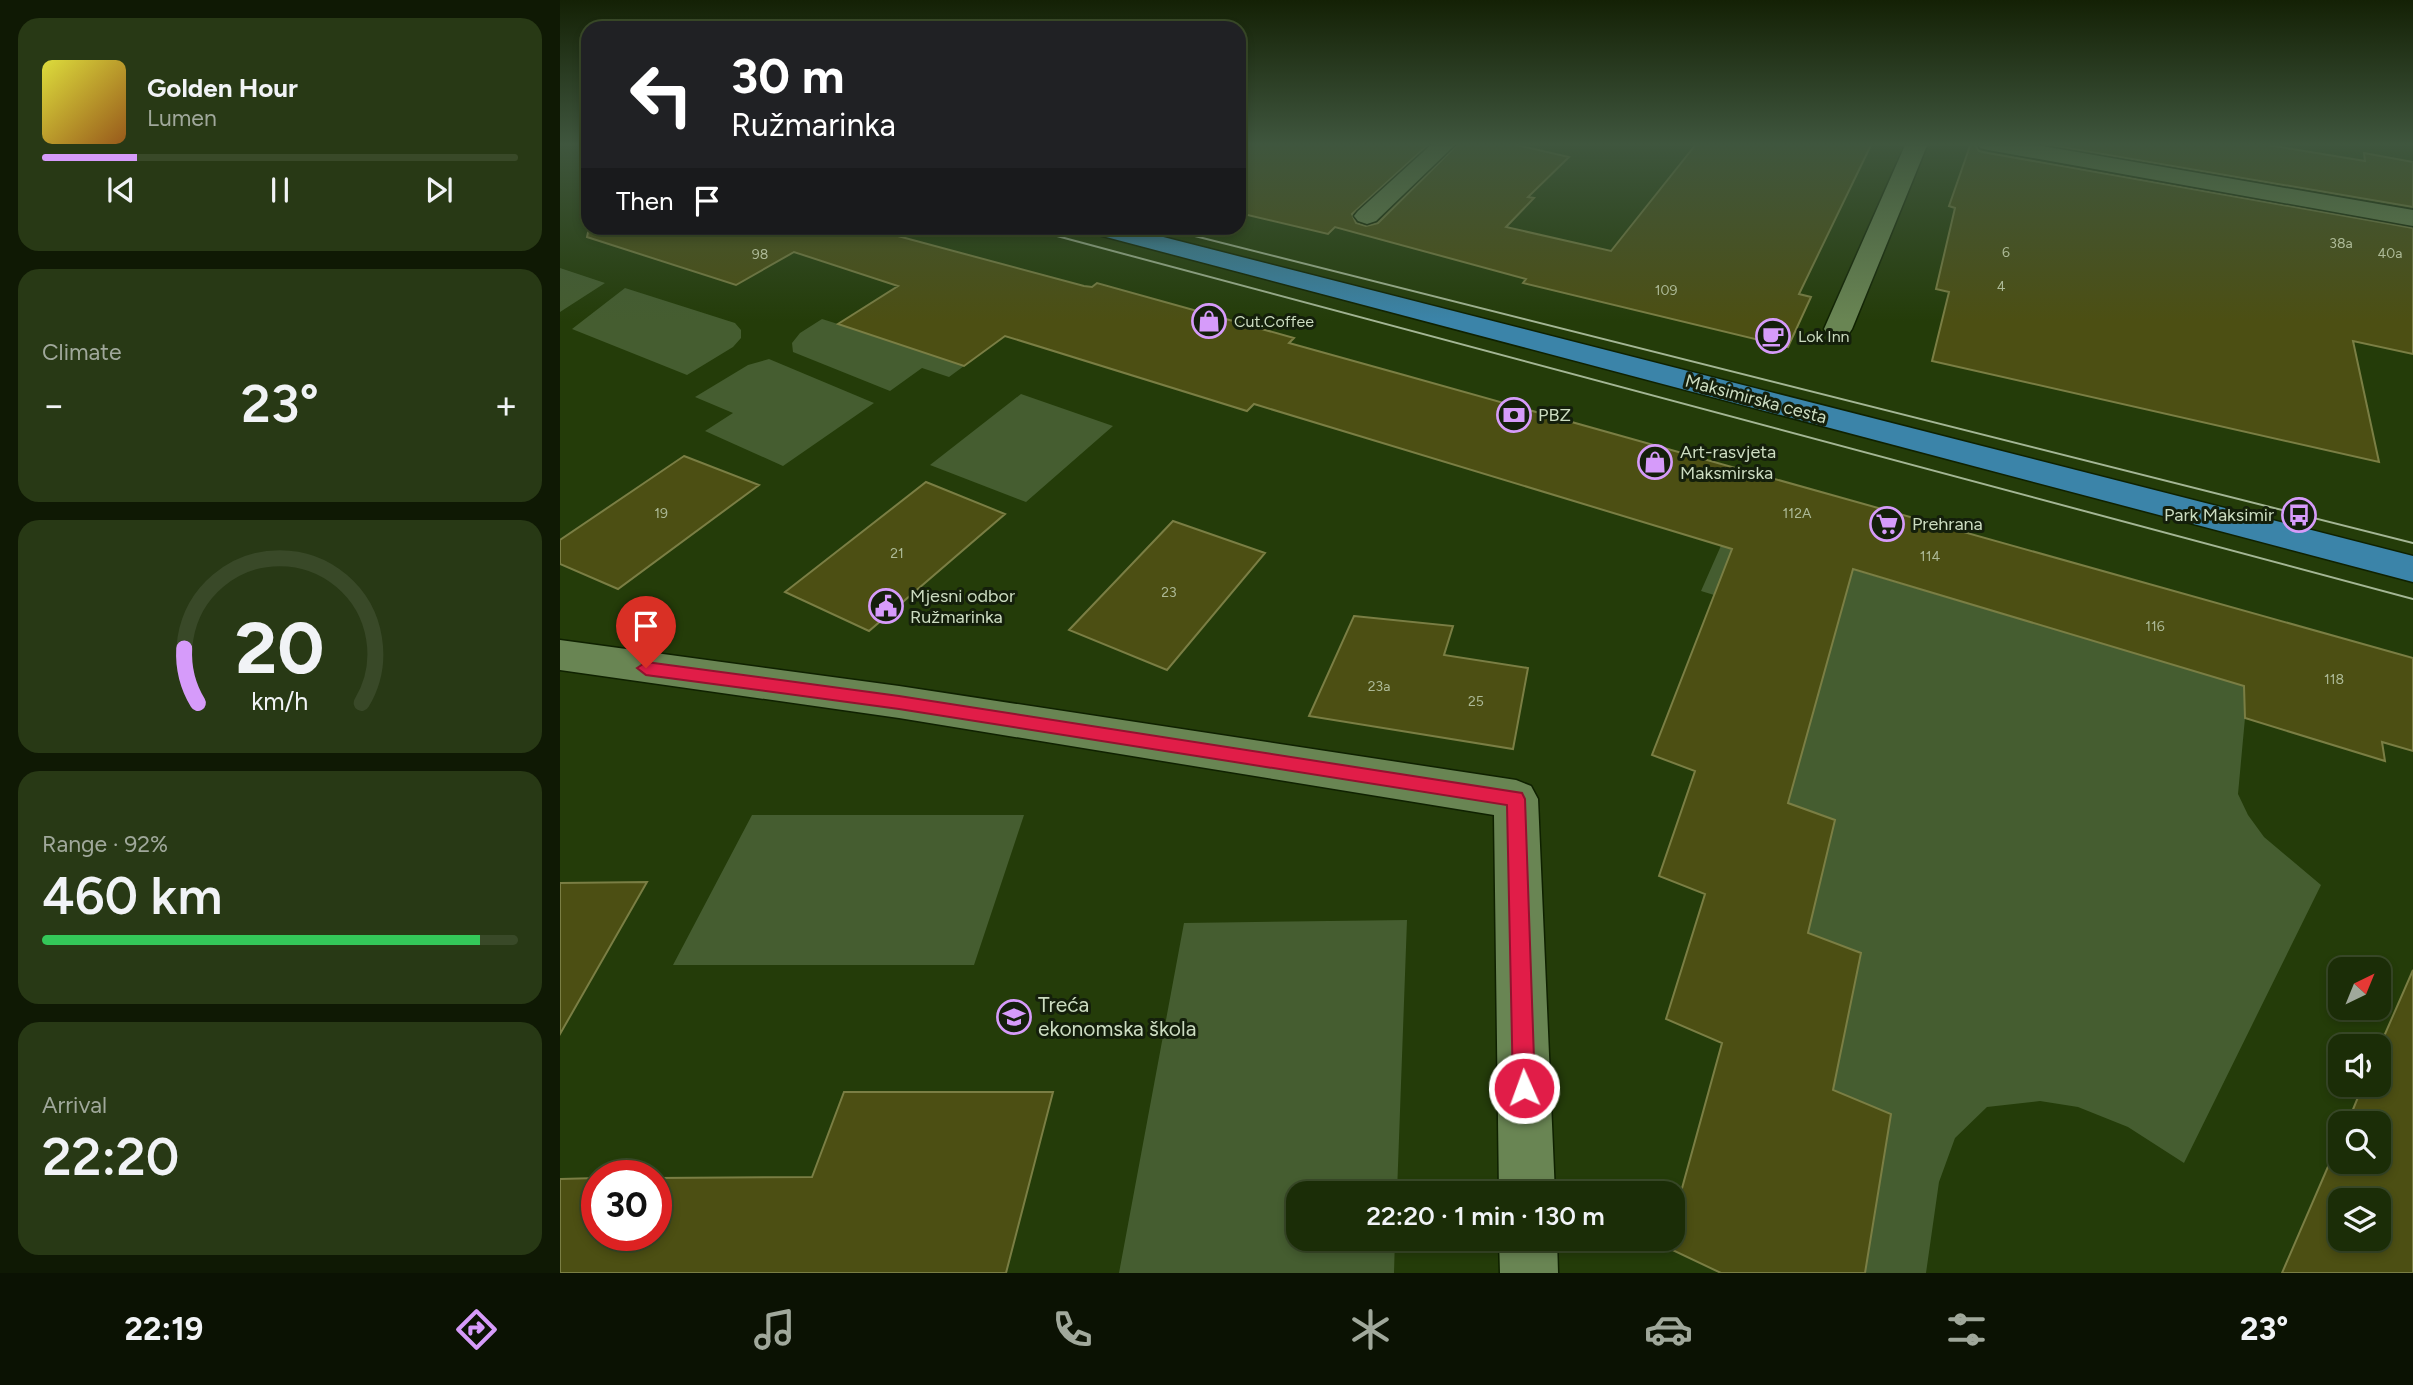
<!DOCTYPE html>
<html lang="en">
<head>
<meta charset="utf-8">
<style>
  :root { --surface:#1b2d07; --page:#283915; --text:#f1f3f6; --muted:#a0a89b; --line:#394928; --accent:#d69bfa }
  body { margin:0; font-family:Figtree,sans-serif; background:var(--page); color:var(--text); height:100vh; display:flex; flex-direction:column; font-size:26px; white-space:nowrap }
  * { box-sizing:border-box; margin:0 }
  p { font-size:23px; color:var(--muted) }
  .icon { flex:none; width:38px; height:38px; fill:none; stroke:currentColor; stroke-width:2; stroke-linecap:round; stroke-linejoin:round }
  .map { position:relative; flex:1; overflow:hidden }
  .panel { display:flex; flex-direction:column; gap:18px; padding:18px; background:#0f1904; width:560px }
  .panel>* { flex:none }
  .banner { position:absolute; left:21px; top:21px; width:665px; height:214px; border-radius:21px; box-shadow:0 4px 10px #0003,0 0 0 2px var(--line); background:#202124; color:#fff; overflow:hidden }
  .needle { width:46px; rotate:43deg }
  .fabs { position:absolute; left:1768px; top:957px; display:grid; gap:14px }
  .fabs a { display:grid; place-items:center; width:63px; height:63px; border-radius:14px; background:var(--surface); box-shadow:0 4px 10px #0003,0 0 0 2px var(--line); font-size:35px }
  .speed { position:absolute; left:21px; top:1160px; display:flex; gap:14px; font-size:35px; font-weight:700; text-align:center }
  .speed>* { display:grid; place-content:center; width:91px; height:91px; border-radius:50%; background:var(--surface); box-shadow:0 4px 10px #0003,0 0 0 2px var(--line); line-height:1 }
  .speed .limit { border:10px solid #d22; background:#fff; color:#111 }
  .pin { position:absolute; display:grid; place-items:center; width:60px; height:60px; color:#fff; margin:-72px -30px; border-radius:50% 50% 50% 0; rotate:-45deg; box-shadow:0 0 7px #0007 }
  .pin .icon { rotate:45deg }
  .me { position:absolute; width:77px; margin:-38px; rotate:358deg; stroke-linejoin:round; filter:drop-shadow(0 0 5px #0008) }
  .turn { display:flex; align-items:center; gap:24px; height:147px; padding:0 35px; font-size:32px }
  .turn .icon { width:91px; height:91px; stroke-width:2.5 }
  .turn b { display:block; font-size:49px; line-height:60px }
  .then { display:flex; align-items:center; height:66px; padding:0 35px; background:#0003; gap:14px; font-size:26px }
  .big { font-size:52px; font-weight:600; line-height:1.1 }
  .panel .widget { flex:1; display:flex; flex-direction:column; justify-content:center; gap:10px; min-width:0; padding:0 24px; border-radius:21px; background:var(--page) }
  .panel .dial { align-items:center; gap:0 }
  .dial svg { height:182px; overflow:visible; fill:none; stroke:var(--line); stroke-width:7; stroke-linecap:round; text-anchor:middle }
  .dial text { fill:var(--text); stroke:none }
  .song { display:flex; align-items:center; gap:21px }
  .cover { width:84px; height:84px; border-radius:10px; background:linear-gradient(135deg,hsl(60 70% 55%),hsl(30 70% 35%)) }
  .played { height:7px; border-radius:4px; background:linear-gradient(90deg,var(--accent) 20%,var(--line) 20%) }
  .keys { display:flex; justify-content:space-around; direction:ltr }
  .heat { display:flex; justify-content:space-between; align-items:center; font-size:38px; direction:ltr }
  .charge { height:10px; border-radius:5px; background:linear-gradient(90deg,#34c759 92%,var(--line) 0) }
  .trip { position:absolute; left:726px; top:1181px; width:399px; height:70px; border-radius:21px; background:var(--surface); box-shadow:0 4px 10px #0003,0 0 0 2px var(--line); font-weight:600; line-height:70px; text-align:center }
  .tab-bar { display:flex; height:112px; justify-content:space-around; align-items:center; background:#0b1203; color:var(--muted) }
  .tab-bar .icon { width:49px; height:49px }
  .tab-bar .on { color:var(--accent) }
  .tab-bar b { font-size:32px; color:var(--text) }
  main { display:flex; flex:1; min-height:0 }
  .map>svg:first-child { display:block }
  .green { fill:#455d30 }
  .building { fill:#4c4f13; stroke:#7a7e44; stroke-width:2; fill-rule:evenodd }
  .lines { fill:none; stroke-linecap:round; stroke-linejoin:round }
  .minor-casing { stroke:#0f2100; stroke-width:3 }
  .major-casing { stroke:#0f2100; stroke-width:3 }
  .minor { fill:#698553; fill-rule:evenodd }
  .major { fill:#3b84a9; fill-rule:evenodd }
  .tram { stroke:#a4b695; stroke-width:2 }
  .route { fill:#e11d48; stroke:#92132f; stroke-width:2 }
  .labels { text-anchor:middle; stroke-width:6; stroke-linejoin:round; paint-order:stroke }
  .number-label { font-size:14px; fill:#acb996 }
  .far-poi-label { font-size:16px; fill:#ccdcc1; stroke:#141f0b; text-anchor:start }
  .street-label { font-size:18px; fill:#ccdcc1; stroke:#141f0b }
  .poi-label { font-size:18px; fill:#ccdcc1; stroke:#141f0b; text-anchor:start }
  .near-poi-label { font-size:21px; fill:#ccdcc1; stroke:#141f0b; text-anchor:start }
</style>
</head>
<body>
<main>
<section class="panel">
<div class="widget">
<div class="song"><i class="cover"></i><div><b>Golden Hour</b><p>Lumen</p></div></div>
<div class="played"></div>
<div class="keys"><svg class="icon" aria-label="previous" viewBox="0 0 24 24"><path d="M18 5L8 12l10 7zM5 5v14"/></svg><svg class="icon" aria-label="pause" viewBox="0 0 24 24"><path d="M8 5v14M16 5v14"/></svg><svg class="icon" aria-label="next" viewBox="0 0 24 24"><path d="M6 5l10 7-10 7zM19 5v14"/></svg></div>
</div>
<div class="widget"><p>Climate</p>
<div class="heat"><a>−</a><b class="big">23°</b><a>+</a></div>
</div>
<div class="widget dial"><svg viewBox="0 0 100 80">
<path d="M14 69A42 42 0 1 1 86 69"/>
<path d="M14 69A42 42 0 0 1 8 45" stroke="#d69bfa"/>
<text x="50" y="56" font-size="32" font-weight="700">20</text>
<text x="50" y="72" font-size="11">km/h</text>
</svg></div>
<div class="widget"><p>Range · 92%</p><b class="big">460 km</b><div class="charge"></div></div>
<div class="widget"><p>Arrival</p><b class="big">22:20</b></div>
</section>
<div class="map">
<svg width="1853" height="1273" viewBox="0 0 1853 1273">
  <rect width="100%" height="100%" fill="#243c09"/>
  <path class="green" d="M0,268L45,283L0,312Z
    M65,288L175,323L181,330V338L173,347L127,375L12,329Z
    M262,319L278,324L404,366L389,377L362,368L330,391L233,352L232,343L240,333Z
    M209,359L314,403L223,466L145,431L173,413L135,397L188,365Z
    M461,394L553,426L466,502L370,465Z
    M1167,532L1684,686L1685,718L1678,794L1688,815L1704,837L1761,885L1624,1163L1568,1127L1518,1107L1480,1101L1427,1107L1395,1138L1379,1182L1366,1273H1305L1331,1114L1273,1090L1301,953L1248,933L1275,820L1228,803L1275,632L1141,591Z
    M192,815H464L414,965H113Z
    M847,920L837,1193L738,1194V1239H835L834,1273H559L624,923Z"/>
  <path class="building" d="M679,143H870L792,214L796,223L806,226L818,223L899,143H948L1009,157L968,197L974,198L946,227L1051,251L1137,143H1312L1239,294L1251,297L1228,347L963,283L966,279L775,227L768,234L679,213Z
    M1411,143H1414L1419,151L1428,153L1853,228V354L1793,341L1819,462L1372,361L1389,292L1376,289L1395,208L1389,206Z
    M1478,143H1696L1805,161L1804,153L1853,162V207Z
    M29,228H308L524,286L532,287L537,283L734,338L729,343L844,375L1853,658V751L1822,742L1825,761L1685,718L1684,686L1293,569L1228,803L1275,820L1248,933L1301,953L1273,1090L1331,1114L1305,1273H1161L1106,1247L1108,1239H1113V1221L1162,1043L1106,1019L1145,894L1099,876L1135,771L1092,755L1172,549L694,404L687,411L445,336L404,366L278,324L338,286L234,252L176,285L27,237Z
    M124,456L199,485L58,589L0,564V540Z
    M366,482L445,514L309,631L225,592Z
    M613,521L705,553L607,670L509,630Z
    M794,616L893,626L884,655L968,668L953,749L749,716Z
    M87,882L0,1034V883Z
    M1853,970V1273H1722L1780,1139V1162H1818V1124H1787L1803,1085H1818V1050ZM1780,1200H1818V1239H1780Z
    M284,1092H493L446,1273H0V1179L37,1178V1236H96V1178L252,1177Z"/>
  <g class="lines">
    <g class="minor-casing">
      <path id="minor" d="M873,143H897L816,221L807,224L798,221L794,216L798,211Z
        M1346,143H1368L1292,329L1288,335L1278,338L1268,335L1264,329Z
        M1417,143H1465L1853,210V226L1428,150L1420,148Z
        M0,640L339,686L956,780L971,786L978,799L995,1194H939L934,815L339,718L0,670Z
        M939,1239H997L998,1273H940Z"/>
    </g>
    <g class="major-casing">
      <path id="major" d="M527,228H568L1853,556V582L531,233Z"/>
    </g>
    <use href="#minor" class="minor"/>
    <use href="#major" class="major"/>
    <path class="tram" d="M467,228L1853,599
      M603,228L1853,543"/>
  </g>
  <linearGradient id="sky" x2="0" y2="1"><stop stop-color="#142105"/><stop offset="0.45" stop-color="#3f563e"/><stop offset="1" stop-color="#3f563e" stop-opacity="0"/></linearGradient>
  <rect width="1853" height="321" fill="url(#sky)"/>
  <path class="route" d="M86,662L339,696L962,793L965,799L975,1088L971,1096L964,1099L956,1096L953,1088L947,805L339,709L86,675L77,668Z"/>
  <defs>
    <g id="shop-ring" transform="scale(1.75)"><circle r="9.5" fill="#141f0b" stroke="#d69bfa" stroke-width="1.5"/><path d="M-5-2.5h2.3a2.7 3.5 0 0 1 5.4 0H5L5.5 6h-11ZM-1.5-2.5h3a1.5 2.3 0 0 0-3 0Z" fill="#d69bfa"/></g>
    <g id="cafe-ring" transform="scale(1.75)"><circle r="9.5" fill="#141f0b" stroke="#d69bfa" stroke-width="1.5"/><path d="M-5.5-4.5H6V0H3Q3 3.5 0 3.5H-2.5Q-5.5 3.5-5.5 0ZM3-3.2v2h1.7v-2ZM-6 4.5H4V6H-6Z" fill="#d69bfa"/></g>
    <g id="bank-ring" transform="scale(1.75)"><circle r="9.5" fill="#141f0b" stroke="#d69bfa" stroke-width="1.5"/><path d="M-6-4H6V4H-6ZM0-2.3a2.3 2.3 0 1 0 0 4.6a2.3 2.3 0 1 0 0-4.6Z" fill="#d69bfa"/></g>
    <g id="bus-ring" transform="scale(1.75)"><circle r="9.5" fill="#141f0b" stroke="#d69bfa" stroke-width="1.5"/><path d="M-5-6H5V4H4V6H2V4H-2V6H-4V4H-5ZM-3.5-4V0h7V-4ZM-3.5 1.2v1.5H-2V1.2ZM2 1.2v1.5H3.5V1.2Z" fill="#d69bfa"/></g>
    <g id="supermarket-ring" transform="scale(1.75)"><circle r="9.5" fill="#141f0b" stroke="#d69bfa" stroke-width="1.5"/><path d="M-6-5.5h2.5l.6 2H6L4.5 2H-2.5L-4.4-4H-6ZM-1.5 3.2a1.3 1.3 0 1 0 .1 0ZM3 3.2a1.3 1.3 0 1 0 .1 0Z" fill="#d69bfa"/></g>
    <g id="civic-ring" transform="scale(1.75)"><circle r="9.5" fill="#141f0b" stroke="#d69bfa" stroke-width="1.5"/><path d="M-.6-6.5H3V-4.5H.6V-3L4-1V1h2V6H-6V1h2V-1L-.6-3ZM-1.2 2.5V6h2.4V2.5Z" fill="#d69bfa"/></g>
    <g id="school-ring" transform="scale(1.75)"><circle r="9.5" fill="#141f0b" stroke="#d69bfa" stroke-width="1.5"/><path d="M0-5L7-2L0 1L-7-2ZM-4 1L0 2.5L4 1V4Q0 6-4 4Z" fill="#d69bfa"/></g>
  </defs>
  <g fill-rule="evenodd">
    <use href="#shop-ring" x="649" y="321"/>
    <use href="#cafe-ring" x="1213" y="336"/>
    <use href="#bank-ring" x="954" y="415"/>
    <use href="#shop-ring" x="1095" y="462"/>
    <use href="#bus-ring" x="1739" y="515"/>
    <use href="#supermarket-ring" x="1327" y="524"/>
    <use href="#civic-ring" x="326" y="606"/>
    <use href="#school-ring" x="454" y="1017"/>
  </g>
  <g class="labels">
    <g class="number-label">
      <text x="1781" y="248">38a</text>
      <text x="1446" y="257">6</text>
      <text x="1830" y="258">40a</text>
      <text x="200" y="259">98</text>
      <text x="1441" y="291">4</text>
      <text x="1106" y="295">109</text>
      <text x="101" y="518">19</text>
      <text x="1237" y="518">112A</text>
      <text x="337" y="558">21</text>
      <text x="1370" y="561">114</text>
      <text x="609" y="597">23</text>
      <text x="1595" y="631">116</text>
      <text x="1774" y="684">118</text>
      <text x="819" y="691">23a</text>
      <text x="916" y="706">25</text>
    </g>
    <g class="far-poi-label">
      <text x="674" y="327">Cut.Coffee</text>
      <text x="1238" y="342">Lok Inn</text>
    </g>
    <g class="street-label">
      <text transform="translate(1196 399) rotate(15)" y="6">Maksimirska cesta</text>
    </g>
    <g class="poi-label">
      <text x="978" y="421">PBZ</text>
      <text x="1120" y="458">Art-rasvjeta<tspan x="1120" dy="21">Maksmirska</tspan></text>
      <text x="1714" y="521" text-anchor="end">Park Maksimir</text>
      <text x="1352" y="530">Prehrana</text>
      <text x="350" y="602">Mjesni odbor<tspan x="350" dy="21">Ružmarinka</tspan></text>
    </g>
    <g class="near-poi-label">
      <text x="478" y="1012">Treća<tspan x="478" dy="24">ekonomska škola</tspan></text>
    </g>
  </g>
</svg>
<div class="fabs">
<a><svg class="needle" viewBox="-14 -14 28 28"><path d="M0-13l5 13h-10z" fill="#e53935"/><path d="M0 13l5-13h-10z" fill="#a0a89b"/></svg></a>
<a><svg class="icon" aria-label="sound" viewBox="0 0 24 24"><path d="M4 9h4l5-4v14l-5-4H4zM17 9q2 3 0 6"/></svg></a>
<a><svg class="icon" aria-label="search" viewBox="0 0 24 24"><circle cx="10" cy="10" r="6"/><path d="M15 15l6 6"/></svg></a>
<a><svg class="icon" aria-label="layers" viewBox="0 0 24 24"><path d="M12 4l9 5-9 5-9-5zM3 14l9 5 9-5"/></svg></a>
</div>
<div class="speed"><div class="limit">30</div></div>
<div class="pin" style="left:86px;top:668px;background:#d93025"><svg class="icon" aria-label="arrive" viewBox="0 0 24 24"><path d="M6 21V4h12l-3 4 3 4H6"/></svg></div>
<svg class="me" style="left:964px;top:1088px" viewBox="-20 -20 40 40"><circle r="17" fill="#e11d48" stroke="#fff" stroke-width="3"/><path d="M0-11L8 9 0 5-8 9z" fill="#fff"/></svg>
<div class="trip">22:20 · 1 min · 130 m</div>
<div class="banner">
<div class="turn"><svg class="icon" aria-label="left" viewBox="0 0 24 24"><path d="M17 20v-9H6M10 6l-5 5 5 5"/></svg><div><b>30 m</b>Ružmarinka</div></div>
<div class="then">Then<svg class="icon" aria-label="arrive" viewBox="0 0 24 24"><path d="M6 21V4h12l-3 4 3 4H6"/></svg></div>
</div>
</div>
</main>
<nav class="tab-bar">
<b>22:19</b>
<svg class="icon on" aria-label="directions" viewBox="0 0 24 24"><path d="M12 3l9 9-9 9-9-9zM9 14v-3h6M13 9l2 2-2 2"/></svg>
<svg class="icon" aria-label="music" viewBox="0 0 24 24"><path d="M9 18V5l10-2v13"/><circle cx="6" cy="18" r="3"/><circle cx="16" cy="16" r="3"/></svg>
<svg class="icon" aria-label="phone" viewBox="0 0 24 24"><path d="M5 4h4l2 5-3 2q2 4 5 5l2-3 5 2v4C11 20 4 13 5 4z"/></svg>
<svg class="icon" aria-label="climate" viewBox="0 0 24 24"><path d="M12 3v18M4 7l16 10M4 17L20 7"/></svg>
<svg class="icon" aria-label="car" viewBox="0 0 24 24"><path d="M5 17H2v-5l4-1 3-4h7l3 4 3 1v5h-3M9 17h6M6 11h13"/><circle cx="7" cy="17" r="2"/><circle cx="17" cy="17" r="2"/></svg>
<svg class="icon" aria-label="filters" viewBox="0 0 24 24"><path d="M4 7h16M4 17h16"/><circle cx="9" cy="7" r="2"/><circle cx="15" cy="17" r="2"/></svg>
<b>23°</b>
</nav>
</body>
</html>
